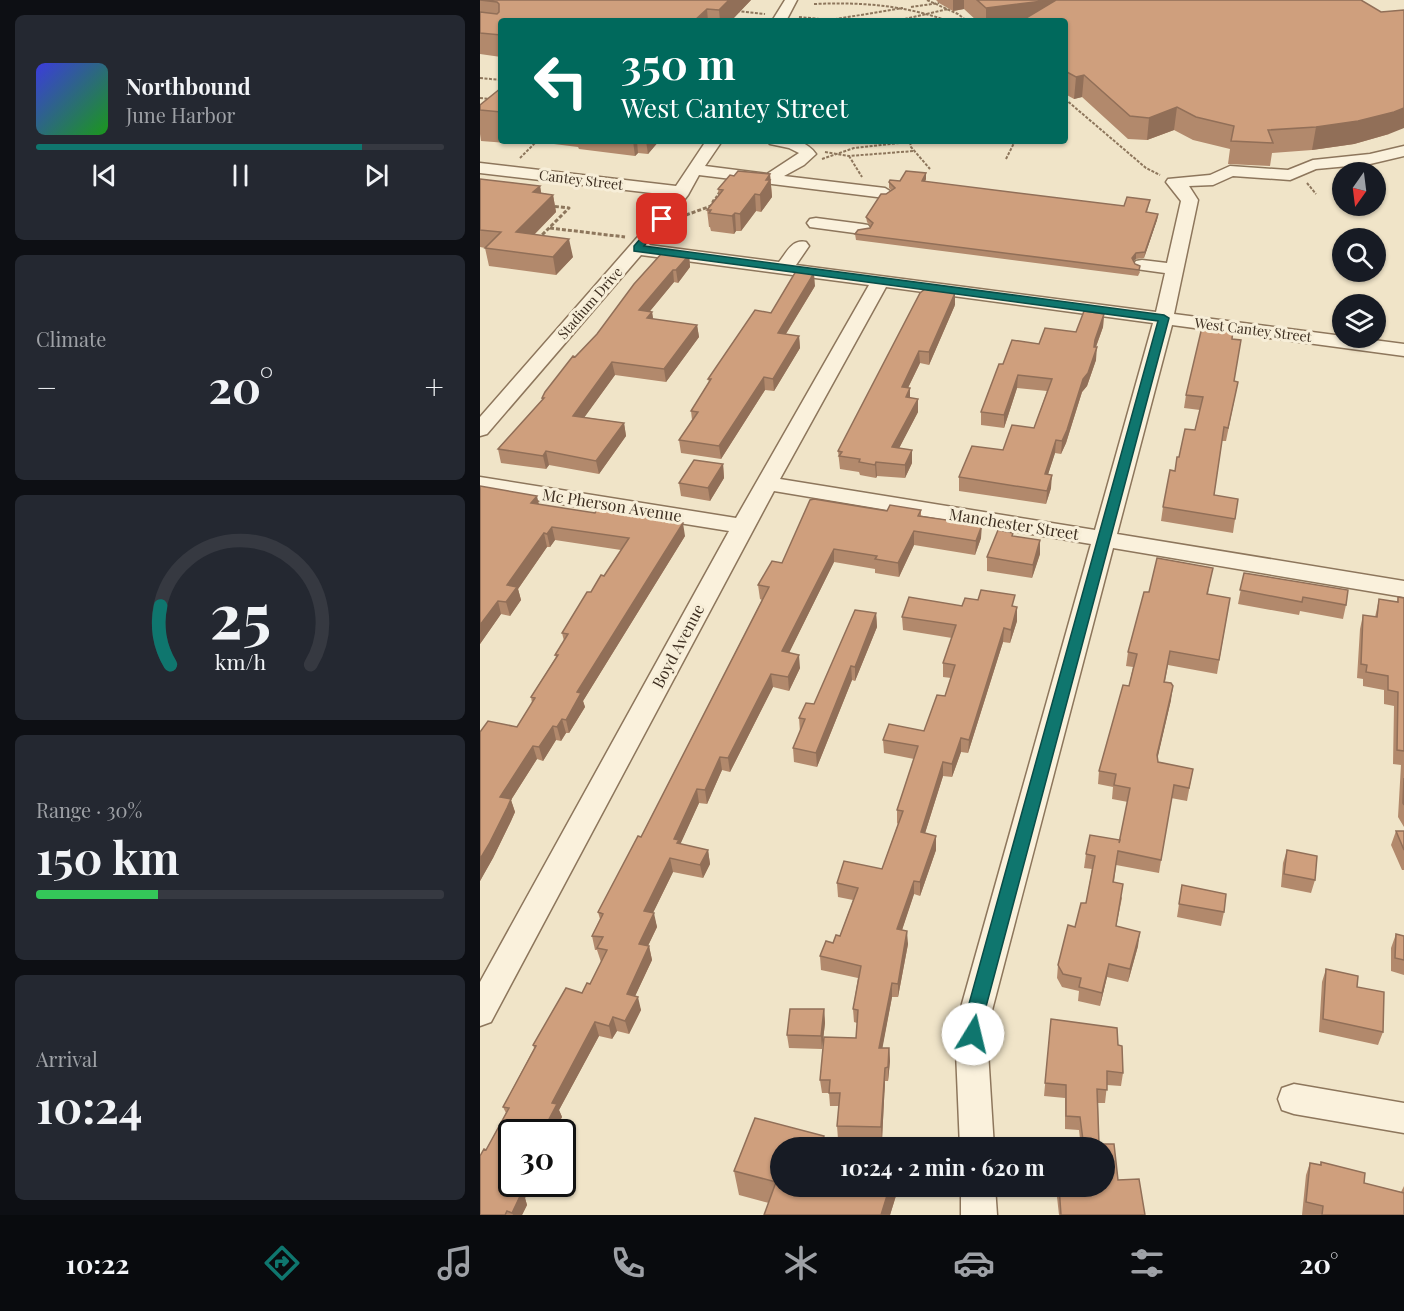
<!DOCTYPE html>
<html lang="en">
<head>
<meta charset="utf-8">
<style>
  :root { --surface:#171b24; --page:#242831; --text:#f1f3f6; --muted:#9ea1a6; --line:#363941; --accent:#0f766e }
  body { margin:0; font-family:"Playfair Display",serif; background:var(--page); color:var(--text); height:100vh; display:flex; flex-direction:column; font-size:22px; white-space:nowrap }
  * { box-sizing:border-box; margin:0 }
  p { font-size:20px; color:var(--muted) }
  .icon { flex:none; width:33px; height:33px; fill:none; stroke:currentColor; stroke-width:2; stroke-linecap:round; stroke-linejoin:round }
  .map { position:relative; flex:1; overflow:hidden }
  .panel { display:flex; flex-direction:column; gap:15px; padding:15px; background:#0d0f14; width:480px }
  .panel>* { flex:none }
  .guide { position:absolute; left:18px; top:18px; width:570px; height:126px; border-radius:6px; box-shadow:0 2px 4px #0004; background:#00695c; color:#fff; overflow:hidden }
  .needle { width:39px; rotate:194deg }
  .controls { position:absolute; left:852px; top:162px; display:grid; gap:12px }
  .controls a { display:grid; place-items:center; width:54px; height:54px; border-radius:50%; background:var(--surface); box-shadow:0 2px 4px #0004; font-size:30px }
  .speed { position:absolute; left:18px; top:1119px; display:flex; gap:12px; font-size:30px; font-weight:700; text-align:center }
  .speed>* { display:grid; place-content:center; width:78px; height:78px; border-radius:50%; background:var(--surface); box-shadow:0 2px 4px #0004; line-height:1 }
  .speed .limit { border:3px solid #111; border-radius:9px; background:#fff; color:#111 }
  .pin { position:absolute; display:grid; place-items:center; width:51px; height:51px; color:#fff; margin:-26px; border-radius:12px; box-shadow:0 3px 9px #0006 }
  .me { position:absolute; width:66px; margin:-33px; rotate:9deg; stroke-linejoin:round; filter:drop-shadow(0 0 4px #0008) }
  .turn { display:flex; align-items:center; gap:21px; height:126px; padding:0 24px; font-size:27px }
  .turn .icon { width:78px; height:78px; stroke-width:2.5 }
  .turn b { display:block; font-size:42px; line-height:51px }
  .big { font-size:45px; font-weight:700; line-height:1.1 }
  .panel .card { flex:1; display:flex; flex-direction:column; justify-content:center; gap:9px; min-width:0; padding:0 21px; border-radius:9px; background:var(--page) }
  .panel .dial { align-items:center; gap:0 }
  .dial svg { height:156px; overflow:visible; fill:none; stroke:var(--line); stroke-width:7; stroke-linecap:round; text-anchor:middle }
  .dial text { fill:var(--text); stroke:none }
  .song { display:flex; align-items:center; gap:18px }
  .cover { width:72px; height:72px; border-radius:9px; background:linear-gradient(135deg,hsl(240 70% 55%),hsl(120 70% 35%)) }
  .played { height:6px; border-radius:3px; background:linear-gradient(90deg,var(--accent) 80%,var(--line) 80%) }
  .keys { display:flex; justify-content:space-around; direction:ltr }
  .heat { display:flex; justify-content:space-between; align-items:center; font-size:33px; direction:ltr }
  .charge { height:9px; border-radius:4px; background:linear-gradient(90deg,#34c759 30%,var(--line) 0) }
  .trip { position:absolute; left:290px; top:1137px; width:345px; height:60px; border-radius:30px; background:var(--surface); box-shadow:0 2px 4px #0004; font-weight:700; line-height:60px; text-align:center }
  .tab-bar { display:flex; height:96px; justify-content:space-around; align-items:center; background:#090b0e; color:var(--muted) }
  .tab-bar .icon { width:42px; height:42px }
  .tab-bar .current { color:var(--accent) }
  .tab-bar b { font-size:27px; color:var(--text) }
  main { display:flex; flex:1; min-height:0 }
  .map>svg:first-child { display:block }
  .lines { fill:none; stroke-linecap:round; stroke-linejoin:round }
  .minor-casing { stroke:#8d765c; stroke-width:3 }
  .path-far1 { stroke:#8d765c; stroke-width:2; stroke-dasharray:3 1.5; stroke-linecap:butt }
  .path { stroke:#8d765c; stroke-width:3; stroke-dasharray:4 2; stroke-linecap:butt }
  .minor { fill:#faf1dc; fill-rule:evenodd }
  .wall { fill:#b2896c }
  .shaded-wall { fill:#916f58 }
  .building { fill:#cf9f7d; stroke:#916f58; stroke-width:1.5 }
  .route { fill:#0f766e; stroke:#0a4d48; stroke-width:1.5 }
  .labels { text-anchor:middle; stroke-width:6; stroke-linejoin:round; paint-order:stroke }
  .far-street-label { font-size:14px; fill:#3d2e20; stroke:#f7eed8 }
  .street-label { font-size:16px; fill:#3d2e20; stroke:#f7eed8 }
</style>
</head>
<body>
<main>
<section class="panel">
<div class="card">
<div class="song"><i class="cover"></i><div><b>Northbound</b><p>June Harbor</p></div></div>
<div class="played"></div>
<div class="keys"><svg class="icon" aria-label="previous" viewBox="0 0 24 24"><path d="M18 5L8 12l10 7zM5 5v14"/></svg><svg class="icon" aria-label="pause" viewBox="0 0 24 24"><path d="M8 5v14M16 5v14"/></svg><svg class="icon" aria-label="next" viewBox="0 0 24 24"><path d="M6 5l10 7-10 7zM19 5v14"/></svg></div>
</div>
<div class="card"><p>Climate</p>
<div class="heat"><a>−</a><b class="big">20°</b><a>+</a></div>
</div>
<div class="card dial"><svg viewBox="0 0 100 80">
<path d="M14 69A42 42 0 1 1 86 69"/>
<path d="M14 69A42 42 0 0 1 9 39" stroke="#0f766e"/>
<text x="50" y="56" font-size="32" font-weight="700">25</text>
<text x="50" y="72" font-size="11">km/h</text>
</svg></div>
<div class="card"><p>Range · 30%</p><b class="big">150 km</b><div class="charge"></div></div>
<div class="card"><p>Arrival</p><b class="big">10:24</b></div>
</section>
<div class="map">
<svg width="924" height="1215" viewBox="0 0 924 1215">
  <rect width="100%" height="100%" fill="#f0e4c8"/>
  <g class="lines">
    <g class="minor-casing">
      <path id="minor" d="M305,0H317L306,21H292Z
        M226,141H242L225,166L287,174L319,153L309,148L290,144L287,141C306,141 324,137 336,154L324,165L304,176L405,188L413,193L405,198L219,175L208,195L169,245L299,262C307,252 312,239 326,242L329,246L316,265L676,312L685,273L656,269L653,265L656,261L662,260L687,263L701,201L686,182L688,179L730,175L750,166L808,170L833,160L890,154L924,146V156L890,164L836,169L810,180L753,176L733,185L709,186L718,200L694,314L924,344V356L692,325L637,534L924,581V597L633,548L510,1018L508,1051L514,1148H480L476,1051L478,1018L611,544L294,491L11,1022L0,1026V982L249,531L0,491V477L256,518L389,285L161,255L7,434L0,436V417L176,216L189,195L0,173V163L196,186ZM406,287L673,323L615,530L300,479Z
        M336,218L382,224L388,225L391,229L388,233L382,234L330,227L327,223L330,219Z
        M814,1084L924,1103V1133L814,1114L802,1110L798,1099L802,1088Z
        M481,1186H515L517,1215H481Z"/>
    </g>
    <path class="path-far1" d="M447,0L478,14L487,21
      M334,4C381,2 424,5 468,21
      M431,7L459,3
      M257,11L285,14
      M319,17L351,20
      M350,20L423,8
      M416,21L468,9
      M0,78L21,80
      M0,98L21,100
      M585,99L666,168L680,175
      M430,142L431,147L450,169
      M345,152L369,156L434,151
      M369,156L382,177
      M40,158L57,141
      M342,159L374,148L429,142
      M526,159L535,141
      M827,183L836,194
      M233,202L240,191"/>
    <path class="path" d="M206,215L231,206L234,200
      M70,228L145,237
      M58,239L89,208L71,206"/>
    <use href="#minor" class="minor"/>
  </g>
  <path class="wall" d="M0,0H271L251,21H21V57L0,54Z
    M456,0H881L909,134L874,144L832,150L792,153L790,166L748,164L750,149L713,140L694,130L667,140L648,139L602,97L594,99L585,94V21H497L484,9L473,11L459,3Z
    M21,88V141H29L27,143L1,141L0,134V105Z
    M73,141H179L168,154L158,153L155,156L99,149L98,147L74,144Z
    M446,173V179L445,182L644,206L670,200L667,212L678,214L677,220L664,258L656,259L653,261L660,272L658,276L376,240L375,234L390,228L391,227L387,222L386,217L406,194L411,190L409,188V182L420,181Z
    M290,174L292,197L281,212L276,211L261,231H256L254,234L231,231L230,227H229L227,210L239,195L238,189L254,176Z
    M0,179L60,186L61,193L73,195L76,212L54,235L93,257L76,275L9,266L5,248L0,247Z
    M209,255L210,267L198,283L194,282L170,311L172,312L173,319L217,325L219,337L186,382L135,375L104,417L144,423L146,436L119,474L69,465L66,469L21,463L18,449L62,400V398L95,357Z
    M335,286L306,334L319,336L320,348L294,391L285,390L241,459L201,453L199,440L212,420L211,411L229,382L228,379L291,313Z
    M475,305L449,365L440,363L428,388H430V398L438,412L419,448L432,463L425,478L397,476L396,478L380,475L379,472L360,469L358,451Z
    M624,314L623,327L616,347V360L607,386L602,392L586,443L581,454L575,453L568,474L571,488L566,504L479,491V477L523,450L554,428L567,391L537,388L524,428L501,425V412L523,364L559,344L596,332Z
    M752,339L754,381L758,382L746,441H742L734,495L758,499L753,533L681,521L683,507L695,471L699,457L715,430L720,410L704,408L706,395Z
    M243,464L244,478L230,501L201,496L199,483Z
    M0,486L59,504L205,536L103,701L105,707L89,733H86L81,741L76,740L63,761L57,759L31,800L35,812L31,821L13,858L0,881V732L37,727L52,703L51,697L76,657L75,655L84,641L82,633L111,592L124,576L141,550L75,540L70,547H67L38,589L41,600L30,616L21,614L0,644Z
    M441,510V517L501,538L495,555L434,545L419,577L395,573V569L354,562L309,653L320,668L309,691L293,687L250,772L242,770L227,804L219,803L200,844L228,850L230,864L223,878L193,872L173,913L177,927L168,946H169L172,960L155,996L161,1010L149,1034L137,1031L132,1039L119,1036L79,1110L82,1117L74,1132H32V1184H52L45,1198L47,1205L42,1215H0L6,1150L26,1113L23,1107L54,1048L53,1045L110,984L122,962H121L117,950H115L112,936L120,919L118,912L161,837L282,600L280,599L278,585L302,563L407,511Z
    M533,536L560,554L552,578L507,571V557Z
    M764,573L866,605L863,619L820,611L819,615L758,604Z
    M730,581L728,594L750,598L737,674L688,665L685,682L691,700L677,759L678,762L713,769L707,801L691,798L679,873L636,865L634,882L642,898L636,927L658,946L648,982L627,977L620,1006L598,1001L599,991L582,987L577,978L578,965L606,903L612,869L604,868L606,854L640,840L648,802L632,799L633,787L618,784L619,771L649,686L653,667L646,666L648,652L669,592Z
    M918,597L924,598V827L918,817L921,765L913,764L914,706L904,704V690L883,686V679L877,678L880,629L883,615L895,617L899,599L917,602Z
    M482,606H534L537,621L530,643L523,642L488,753L481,752L472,777L463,776L445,833L456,836V850L440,896L434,894L422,930L428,944L418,997H412L402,1048H409L410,1061L408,1081H405L402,1140L358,1139L357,1126L359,1106H350L349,1093H342L340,1080L376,1038L377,1023L374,1022L373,1009L378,978L341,970L340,956L360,936L373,900L358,897L357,883L402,869L418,824L417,823V810L434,759L404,753L403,740L444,731L465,696L471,678L463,677V663L472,638L423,630L422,617Z
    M396,613L397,627L375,681L372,680L337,767L314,762L313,748L320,732L319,718L334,704Z
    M916,831H924V870H922L911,845Z
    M807,850L835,880L831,893L801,887L803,863Z
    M702,885L744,912L741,926L697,917Z
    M916,934L924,936V975L911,971V948Z
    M846,969L877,987L903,1032L898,1045L839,1032L842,982Z
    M344,1009L345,1023L342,1049L309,1048L307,1035Z
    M571,1019L637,1028L638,1045L642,1046L643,1073L641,1086L627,1085L625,1103H618L619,1144H634L638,1180L659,1179L665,1215H579L577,1197L579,1186H624V1148H601L599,1130L585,1129V1098L564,1096Z
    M275,1118L300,1186H419L410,1215H284L289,1203L259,1195L254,1171Z
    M841,1162L884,1183L921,1192L924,1186V1215H822L826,1175L830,1163L840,1165Z"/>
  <path class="shaded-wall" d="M249,0H271L251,21H240L239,10Z
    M473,0H484V9L473,11Z
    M571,0H577L567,21H506V8Z
    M227,9L228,21H214Z
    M604,75L602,97L594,99L596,77Z
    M697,107L694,130L667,140L669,118Z
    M924,108V128L909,134L874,144L832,150L836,127Z
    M153,141H157L158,153L155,156Z
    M166,141H179L168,154Z
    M446,173V179L442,187V181Z
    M290,174L292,197L281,212L280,195L286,180Z
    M60,186L63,203L53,192Z
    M275,194L276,211L261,231L260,214Z
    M73,195L76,212L39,250L36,232Z
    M255,213L256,231L254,234L252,216Z
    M678,214L677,220L664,258L665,252Z
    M89,239L93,257L76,275L73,257Z
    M656,253V259L651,264L652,258Z
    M209,255L210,267L198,283L196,270Z
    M193,270L194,282L161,322L159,310Z
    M334,273L335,286L299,345L298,333Z
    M475,293V305L449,365V352Z
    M172,312L174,324L167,318Z
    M624,314L623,327L614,352V347L615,340Z
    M217,325L219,337L186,382L184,369Z
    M319,336L320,348L294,391L293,379Z
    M617,347L616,360L607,386L602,392L586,443L581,454L582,441L603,379Z
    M439,351L440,363L422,400V387Z
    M132,362L135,375L96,429L93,416Z
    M538,375L537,388L524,428V415Z
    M284,377L285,390L241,459L239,446Z
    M430,388V401L426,397Z
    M438,399V412L413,460L412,447Z
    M144,423L146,436L119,474L116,461Z
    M576,440L575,453L564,487L565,474Z
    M432,450V463L425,478V465Z
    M66,451L69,465L66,469L63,456Z
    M396,462L397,476L396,478L395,465Z
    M243,464L244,478L230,501L228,488Z
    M572,475L571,488L566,504L567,491Z
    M57,496L60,509L51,503Z
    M203,523L205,536L103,701L105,707L89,733L86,720L97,692Z
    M502,525L501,538L495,555L496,541Z
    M72,527L75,540L70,547L67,534Z
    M434,531V545L419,577L418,563Z
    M64,533L67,547L38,589L41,600L30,616L26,602L27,585Z
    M560,540V554L552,578L553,565Z
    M354,549V562L303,665L302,651Z
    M18,601L21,614L0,644V625Z
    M537,607V621L530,643L531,630Z
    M396,613L397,627L375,681V667Z
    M524,628L523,642L488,753L489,740Z
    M319,655L320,668L309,691L308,677Z
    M371,666L372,680L337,767L336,753Z
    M291,674L293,687L250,772L248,758Z
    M693,686L691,700L675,769L677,755Z
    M82,719L86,733L81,741L77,727Z
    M73,726L76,740L63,761L59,747Z
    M481,738V752L472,777V764Z
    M53,746L57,759L31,800L35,812L31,821L13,858L0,881V859L20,797Z
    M240,757L242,770L227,804L225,790Z
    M463,762V776L441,846V832Z
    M217,789L219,803L200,845L194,839Z
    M456,836V850L440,896V882Z
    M228,850L230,864L223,878L220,865Z
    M190,858L193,872L167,925L164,911Z
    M434,881V894L418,942L417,929Z
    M174,913L177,927L162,958L159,944Z
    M427,931L428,944L418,997V984Z
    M660,932L658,946L648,982L650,969Z
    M169,946L172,960L150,1007L147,994Z
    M629,964L627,977L620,1006L622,993Z
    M412,983V997L400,1061L399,1048Z
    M158,997L161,1010L149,1034L145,1021Z
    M344,1009L345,1023L342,1049L341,1036Z
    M133,1017L137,1031L132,1039L129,1026Z
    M115,1022L119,1036L79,1110L82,1117L74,1132H73L68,1121L72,1103Z
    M409,1048L410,1061L408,1081V1067Z
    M405,1068V1081L402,1140L401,1127Z
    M65,1120L70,1132H58Z
    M344,1136L345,1148H340Z
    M40,1184H52L45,1198L47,1205L42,1215H33L32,1213L37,1190Z
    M410,1186H419L410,1215H401Z"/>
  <path class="building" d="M0,0H249L239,10L227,9L214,21H21V35L0,33V12L17,14L19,12V4L17,2Z
    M497,0H571L506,8Z
    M576,0H881L901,12L924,10V108L914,112L878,121L836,127L788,130L793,143L751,141L754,126L716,117L697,107L669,118L650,116L604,75L596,77L585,71V21H541Z
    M21,88V112L0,110V105Z
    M258,171L290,174L286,180H290L280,195L275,194L260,214L255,213L252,216L229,213L231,210H227L243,190L238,189L250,175L254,176Z
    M426,171L446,173L442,181L644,206L647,197L670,200L666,212L678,214L665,252L656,253L652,258L655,264L660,266L659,270L375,234L378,230L390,228L393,223L386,217L401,194H406L415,188L409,182L410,180L420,181Z
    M0,179L60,186L53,192L73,195L36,232L89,239L73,257L5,248L21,232L0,230Z
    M182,253L209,255L196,270H193L159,310L172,312L167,318L217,325L184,369L132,362L93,416L144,423L116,461L66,451L63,456L18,449L64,398H62L65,392L93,356L95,357L117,334L154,284Z
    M316,271L334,273L298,333L319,336L293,379L284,377L239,446L199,440L218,412L211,411L231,379H228L275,310L291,313Z
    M445,289L475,293L449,352L439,351L422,387L430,388L426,397L438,399L412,447L432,450L425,465L396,462L395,465L379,462L380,459L359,456L362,452L358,451L440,293Z
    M604,311L624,314L615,340L614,347H617L608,373L603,379L587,430L582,441L576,440L565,474L572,475L567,491L479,477L492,446L523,450L532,425L554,428L572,379L538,375L524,415L501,412L519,364H523L532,340L559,344L565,328L596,332Z
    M722,327L753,330L752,339L761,340L754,381L758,382L748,428L744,427L734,495L758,499L755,519L683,507L690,470L695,471L697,457H699L705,429L715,430L723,397L706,395Z
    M214,460L243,464L228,488L199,483Z
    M0,486L57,496L51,503L115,513L118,508L203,523L97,692L101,693L86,720L82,719L77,727L73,726L59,747L53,746L20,797L31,799L27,808L9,844L0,859V732L8,721L37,727L55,698L51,697L78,655H75L88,634L82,633L107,592H111L121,575L124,576L149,538L72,527L67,534L64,533L27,585L37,587L26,602L18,601L0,625Z
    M334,499L407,511L410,505L441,510L438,516L502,525L496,541L434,531L418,563L395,559L397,556L354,549L302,651L319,655L308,677L291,674L248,758L240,757L225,790L217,789L194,839L199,840L197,843L228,850L220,865L190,858L164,911L174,913L159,944L169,946L147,994L158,997L145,1021L133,1017L129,1026L115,1022L72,1103L77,1104L68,1121L65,1120L58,1132H32V1184H40L37,1190L42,1192L32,1213L27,1211L25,1215H0V1156L4,1149L6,1150L29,1108L23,1107L56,1046L53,1045L86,988L102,993L107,983L110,984L127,950L117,948L123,937L112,936L123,914L118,912L158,836L161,837L289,587L278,585L292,561L302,563L330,500Z
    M518,530L533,533L532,536L560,540L553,565L507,557Z
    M677,558L733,568L727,594L750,598L739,660L690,651L684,682L691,683L693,686L677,755L678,762L713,769L709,788L694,785L681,860L638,851L633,882L643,884L636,926L660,932L650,969L629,964L622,993L599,987L601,978L583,974L578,965L588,925L595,927L601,903H606L615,856L606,854L610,835L640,840L639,843L650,788L634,785L636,774L619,771L643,685L649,686L657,654L648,652L664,592H669Z
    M764,573L868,590L866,605L823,597L822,602L760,590Z
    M501,590L535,595L532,606L537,607L531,630L524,628L489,740L481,738L472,764L463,762L441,832L456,836L440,882L434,881L417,929L427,931L418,984L412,983L399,1048H409L408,1067L405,1068L401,1127L357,1126L360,1093H349L350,1080H340L344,1037L376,1038L378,1010L373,1009L381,966L340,956L346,941L353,943L356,935L360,936L378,888L357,883L364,861L402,869L423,811L417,810L438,746L403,740L409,724L444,731L457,695L465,696L475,665L463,663L476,625L422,617L429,597L482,606L485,598L498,600Z
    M918,597L924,598V751L917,750L918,692L908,690V676L886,672L887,665L881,664L883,615L897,617L899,599L918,602Z
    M375,610L396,613L375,667L371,666L336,753L313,748L325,719L319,718L326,703L334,704Z
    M924,778V805L923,803Z
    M916,831H924V850Z
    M807,850L837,856L835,880L804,874Z
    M702,885L746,894L744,912L699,904Z
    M916,934L924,936V960L915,958Z
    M846,969L878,976L877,987L904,992L903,1032L843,1019Z
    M310,1009H344L341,1036L307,1035Z
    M571,1019L637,1028L638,1045L642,1046L643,1073L627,1071V1090L617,1089L619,1144H634L638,1180L659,1179L665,1215H581L579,1186H624V1148H604L600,1117L586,1116V1085L565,1083Z
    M275,1118L344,1136L340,1148H300V1186H410L401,1215H284L296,1182L254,1171Z
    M377,1144L388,1148H376Z
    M841,1162L885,1173L884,1183L924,1193V1215H842L843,1206L826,1202L830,1163L841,1165Z"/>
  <path class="route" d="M182,216L187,219L164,246L684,315L689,318L503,1018L499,1040L493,1042L487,1040L484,1034L485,1018L678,321L154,251V246L179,217Z"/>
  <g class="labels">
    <g class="far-street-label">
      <text transform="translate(101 180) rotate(7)" y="5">Cantey Street</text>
      <text transform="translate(110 303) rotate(-49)" y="5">Stadium Drive</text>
      <text transform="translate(773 330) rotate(7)" y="5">West Cantey Street</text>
    </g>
    <g class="street-label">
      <text transform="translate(132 505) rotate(9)" y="6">Mc Pherson Avenue</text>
      <text transform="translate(534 524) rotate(9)" y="6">Manchester Street</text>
      <text transform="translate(198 646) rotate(-62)" y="6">Boyd Avenue</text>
    </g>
  </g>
</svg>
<div class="controls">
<a><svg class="needle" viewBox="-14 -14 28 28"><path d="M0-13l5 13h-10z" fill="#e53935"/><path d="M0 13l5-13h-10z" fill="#9ea1a6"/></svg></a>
<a><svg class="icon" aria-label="search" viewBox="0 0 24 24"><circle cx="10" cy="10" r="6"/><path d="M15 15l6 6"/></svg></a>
<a><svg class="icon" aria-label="layers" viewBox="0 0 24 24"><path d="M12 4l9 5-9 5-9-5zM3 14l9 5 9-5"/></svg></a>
</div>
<div class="speed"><div class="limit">30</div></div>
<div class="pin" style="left:182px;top:219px;background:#d93025"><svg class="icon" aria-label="arrive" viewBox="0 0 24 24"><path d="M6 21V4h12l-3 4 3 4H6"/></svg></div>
<svg class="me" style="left:493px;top:1034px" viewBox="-20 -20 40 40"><circle r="19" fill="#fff"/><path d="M0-13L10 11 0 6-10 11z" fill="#0f766e"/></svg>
<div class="trip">10:24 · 2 min · 620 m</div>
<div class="guide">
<div class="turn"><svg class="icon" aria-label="left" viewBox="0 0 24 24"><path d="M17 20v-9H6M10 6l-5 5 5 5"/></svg><div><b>350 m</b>West Cantey Street</div></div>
</div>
</div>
</main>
<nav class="tab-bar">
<b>10:22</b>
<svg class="icon current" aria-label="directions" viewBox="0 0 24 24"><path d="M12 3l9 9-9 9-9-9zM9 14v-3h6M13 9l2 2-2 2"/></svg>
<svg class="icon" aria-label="music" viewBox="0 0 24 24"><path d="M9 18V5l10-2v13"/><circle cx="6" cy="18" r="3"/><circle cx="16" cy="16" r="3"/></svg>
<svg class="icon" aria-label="phone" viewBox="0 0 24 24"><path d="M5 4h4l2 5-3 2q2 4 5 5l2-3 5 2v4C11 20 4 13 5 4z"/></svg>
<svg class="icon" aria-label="climate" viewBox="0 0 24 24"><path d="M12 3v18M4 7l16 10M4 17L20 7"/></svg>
<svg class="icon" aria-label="car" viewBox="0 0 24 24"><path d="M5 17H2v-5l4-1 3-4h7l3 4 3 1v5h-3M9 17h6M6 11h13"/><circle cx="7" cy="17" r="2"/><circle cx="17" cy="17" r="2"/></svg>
<svg class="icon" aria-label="filters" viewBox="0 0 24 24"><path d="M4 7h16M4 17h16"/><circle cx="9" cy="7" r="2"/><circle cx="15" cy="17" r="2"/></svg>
<b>20°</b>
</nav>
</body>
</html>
